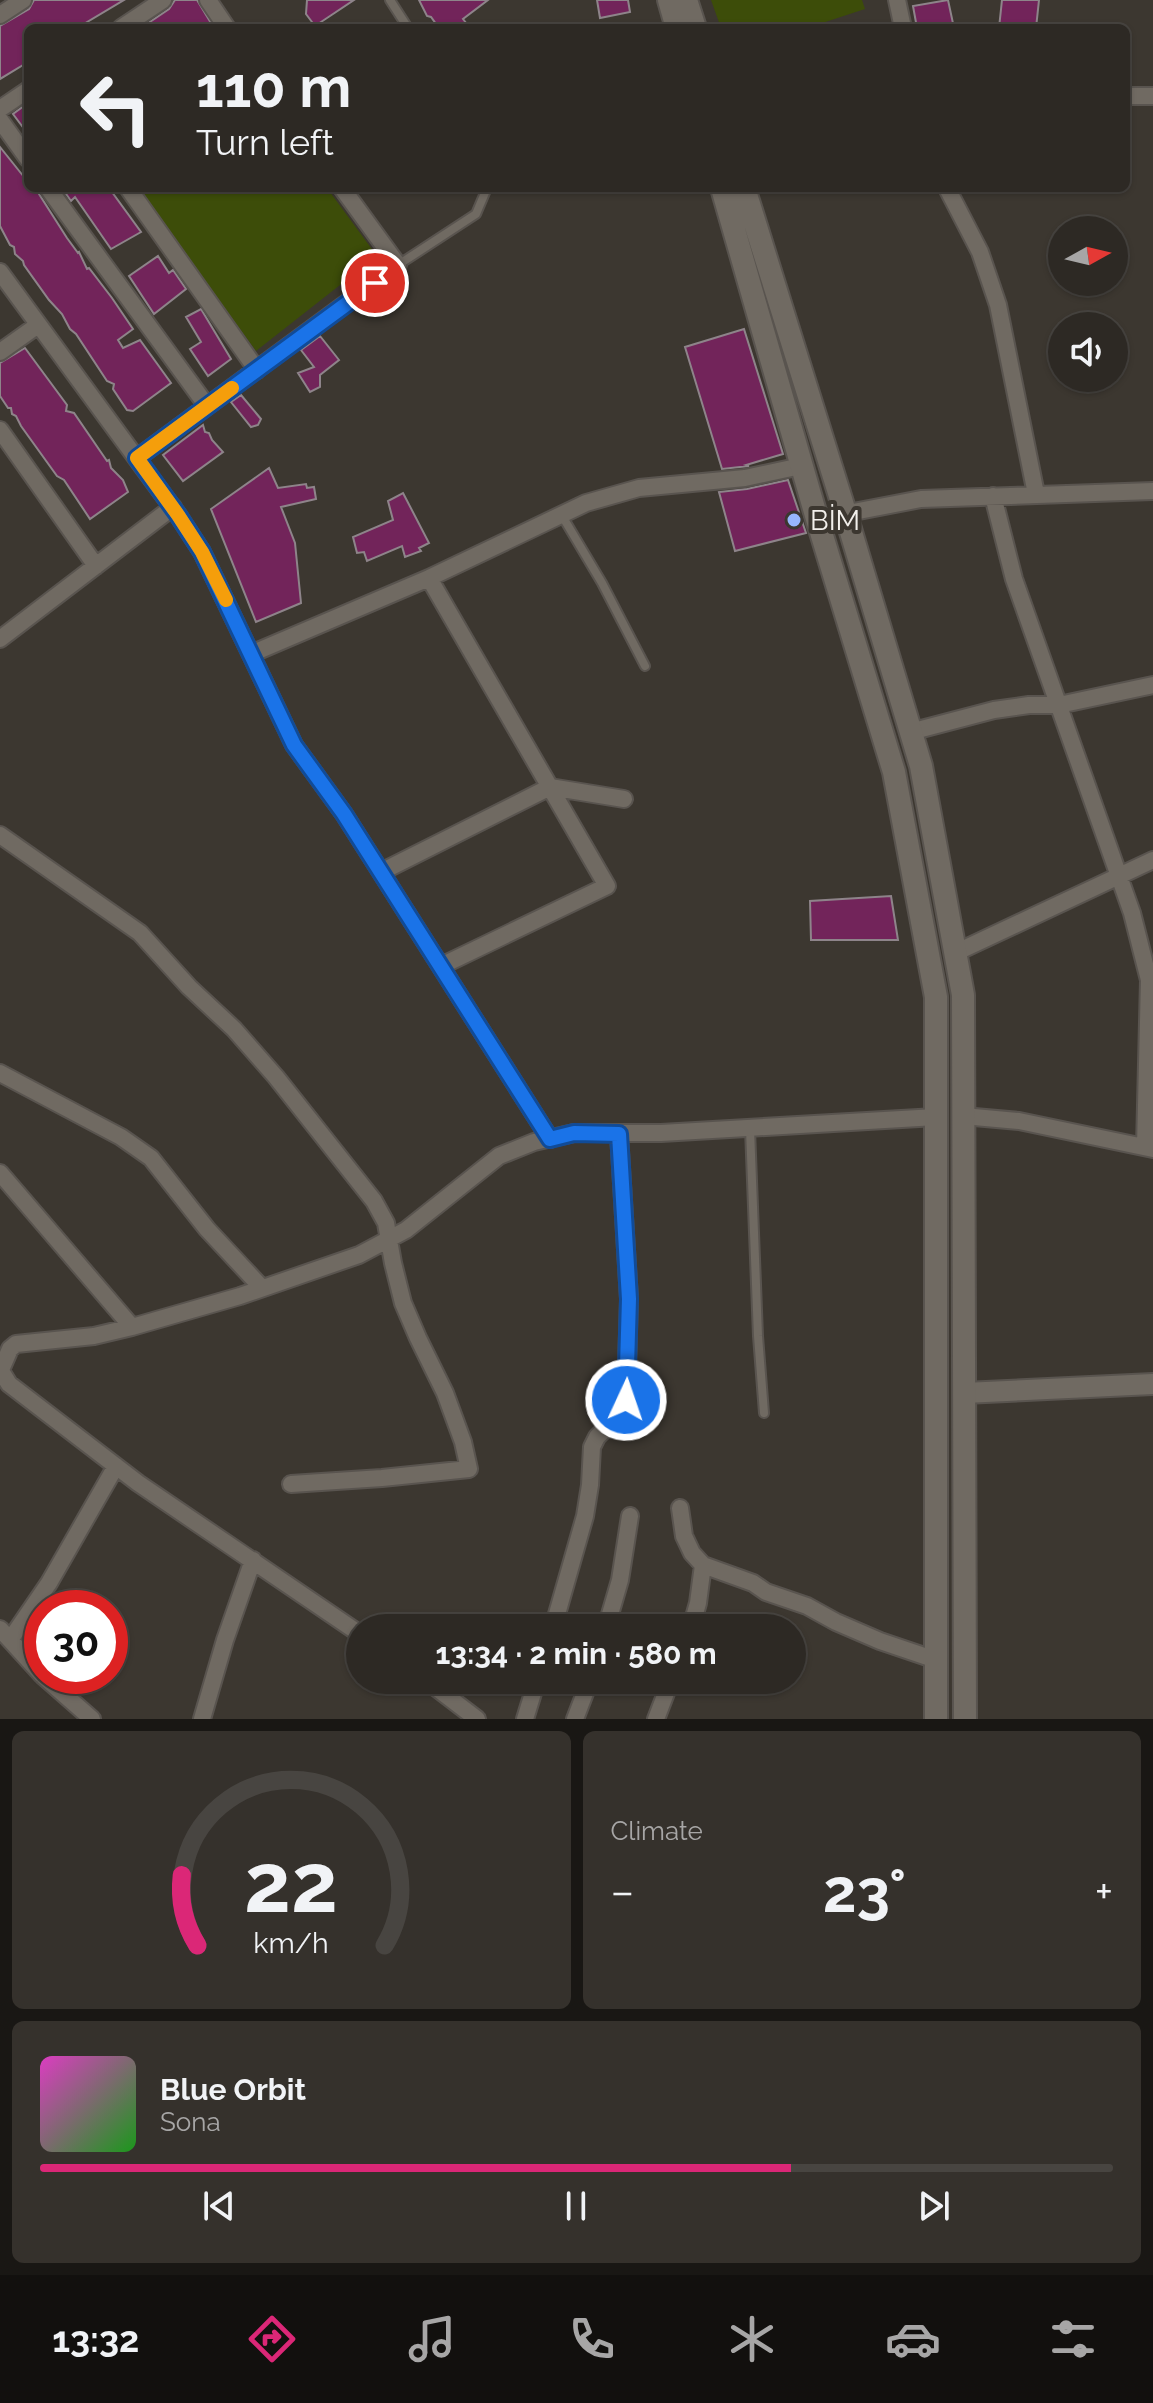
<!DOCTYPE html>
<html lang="en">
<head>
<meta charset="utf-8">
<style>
  :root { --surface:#2d2924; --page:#35312c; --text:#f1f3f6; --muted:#a7a6a6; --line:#484541; --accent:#db2777 }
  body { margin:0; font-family:Raleway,sans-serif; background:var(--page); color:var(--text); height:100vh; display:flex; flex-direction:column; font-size:30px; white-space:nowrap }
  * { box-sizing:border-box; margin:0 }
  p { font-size:26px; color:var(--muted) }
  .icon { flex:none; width:44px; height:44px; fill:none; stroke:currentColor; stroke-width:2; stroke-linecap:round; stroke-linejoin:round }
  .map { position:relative; height:1719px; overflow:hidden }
  .sheet { display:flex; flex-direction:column; gap:12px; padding:12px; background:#191714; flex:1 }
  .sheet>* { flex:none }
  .banner { position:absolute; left:24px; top:24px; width:1106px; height:168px; border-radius:12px; box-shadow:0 2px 6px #0004,0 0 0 2px var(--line); background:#2d2924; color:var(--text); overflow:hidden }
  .needle { width:52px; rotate:82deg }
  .controls { position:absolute; left:1048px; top:216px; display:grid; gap:16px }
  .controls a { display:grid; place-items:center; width:80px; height:80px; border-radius:50%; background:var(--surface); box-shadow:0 2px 6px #0004,0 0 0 2px var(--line); font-size:40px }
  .speed { position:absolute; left:24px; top:1590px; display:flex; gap:16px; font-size:40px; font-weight:700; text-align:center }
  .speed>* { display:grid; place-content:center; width:104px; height:104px; border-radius:50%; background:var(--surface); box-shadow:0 2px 6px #0004,0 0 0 2px var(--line); line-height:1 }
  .speed .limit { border:12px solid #d22; background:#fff; color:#111 }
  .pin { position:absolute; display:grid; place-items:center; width:68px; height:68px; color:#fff; margin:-34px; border:4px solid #fff; border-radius:50%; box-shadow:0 2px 8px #0007 }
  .me { position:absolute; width:88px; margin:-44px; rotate:3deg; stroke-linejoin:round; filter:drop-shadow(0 0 6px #0008) }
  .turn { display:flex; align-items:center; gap:28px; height:168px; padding:0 40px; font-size:36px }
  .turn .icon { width:104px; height:104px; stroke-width:2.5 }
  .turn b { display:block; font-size:56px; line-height:68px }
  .big { font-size:60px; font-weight:700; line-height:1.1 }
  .sheet .widget { flex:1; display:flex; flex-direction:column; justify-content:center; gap:12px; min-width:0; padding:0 28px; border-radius:12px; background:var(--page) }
  .sheet .dial { align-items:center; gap:0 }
  .dial svg { height:208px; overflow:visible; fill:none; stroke:var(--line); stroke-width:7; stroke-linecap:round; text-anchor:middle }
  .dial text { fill:var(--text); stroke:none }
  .song { display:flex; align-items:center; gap:24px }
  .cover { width:96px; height:96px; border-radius:12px; background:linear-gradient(135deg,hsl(310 70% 55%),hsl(120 70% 35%)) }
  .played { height:8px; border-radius:4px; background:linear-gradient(90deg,var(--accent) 70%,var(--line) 70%) }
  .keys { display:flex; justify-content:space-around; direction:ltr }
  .heat { display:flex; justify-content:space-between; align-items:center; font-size:44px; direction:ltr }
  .sheet .tiles { flex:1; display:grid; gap:12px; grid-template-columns:1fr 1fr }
  .widget:last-child { grid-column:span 2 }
  .trip { position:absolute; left:346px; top:1614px; width:460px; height:80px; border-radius:40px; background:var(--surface); box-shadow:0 2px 6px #0004,0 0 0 2px var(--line); font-weight:700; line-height:80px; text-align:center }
  .dock { display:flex; height:128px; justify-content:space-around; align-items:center; background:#12100e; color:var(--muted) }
  .dock .icon { width:56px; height:56px }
  .dock .on { color:var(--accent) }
  .dock b { font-size:36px; color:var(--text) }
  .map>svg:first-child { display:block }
  .green { fill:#3d4d09 }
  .building { fill:#72245a; stroke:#8e848a; stroke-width:2 }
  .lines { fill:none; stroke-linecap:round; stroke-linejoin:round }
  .service-casing { stroke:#59544f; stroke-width:12 }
  .minor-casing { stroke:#59544f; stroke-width:20 }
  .tertiary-casing { stroke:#59544f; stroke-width:24 }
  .secondary-casing { stroke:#59544f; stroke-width:26 }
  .service { stroke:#706a62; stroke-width:8 }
  .minor { stroke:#706a62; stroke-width:16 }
  .tertiary { stroke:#706a62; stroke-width:20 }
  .secondary { stroke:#706a62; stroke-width:22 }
  .route-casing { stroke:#114b97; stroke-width:20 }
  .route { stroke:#1a73e8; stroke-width:14 }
  .slow { stroke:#f59e0b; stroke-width:14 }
  .poi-dot { fill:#97b6fd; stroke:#3c3730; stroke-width:3 }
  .labels { text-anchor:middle; stroke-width:8; stroke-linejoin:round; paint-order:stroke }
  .poi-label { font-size:28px; fill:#f2efeb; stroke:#3c3730; text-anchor:start }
</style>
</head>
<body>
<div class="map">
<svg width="1153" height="1719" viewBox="0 0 1153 1719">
  <rect width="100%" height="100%" fill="#3c3730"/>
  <path class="green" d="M711,0H862L865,9L807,28H721Z
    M137,188H327L377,256L256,351Z"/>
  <path class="building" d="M34,0H124L77,28H28V62L0,79V26L29,9Z
    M175,0H197L214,28H141L169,9Z
    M307,0H354L315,26L306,14Z
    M419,0H488L463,19L470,28H439L431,17L427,16Z
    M597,0H628L630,12L600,18Z
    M948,0L954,28H917L913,6Z
    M1002,0H1039L1036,28H999Z
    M28,103V134L13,114Z
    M0,147L28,182V188H37L39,194L67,238L78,253L79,252L87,269L89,268L112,298L133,329L118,340L123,348L140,340L171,383L133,411L127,410L113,389L114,384L107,381L76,334L70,329L62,314L49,300L24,265L23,261L15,254L14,247L10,245L0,226Z
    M62,188H109L141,232L111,249L75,197L71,201Z
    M158,256L169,273L173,270L186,289L154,314L129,276Z
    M201,309L231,359L208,376L190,349L201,342L186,317Z
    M744,329L783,454L746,465L749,466L722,469L685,347Z
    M320,336L339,360L320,375V387L310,392L298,373L314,367L301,350Z
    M25,348L67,405L66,411L74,413L107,461L109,460L111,468L123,480L128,492L90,519L64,480L57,476L21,426L16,416L12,414L11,408H8L0,396V363Z
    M241,395L261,419L258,425L251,427L231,402Z
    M203,425L205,432L209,433L212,440L223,452L183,481L163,455Z
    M269,468L278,488L306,484L307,488L314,487L316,499L281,507L295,543L301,603L256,622L211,509Z
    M788,480L806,533L735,551L719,492L747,489Z
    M403,493L429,543L419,548L421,551L405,557L402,546L367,561L364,552L357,553L353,537L393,520L388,501Z
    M891,896L898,940H811L810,901Z"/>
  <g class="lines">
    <g class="service-casing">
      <path id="service" d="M390,0L408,28
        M398,265L476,214L487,188
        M561,514L602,583L645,666
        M750,1129L758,1336L764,1413"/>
    </g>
    <g class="minor-casing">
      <path id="minor" d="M208,0L227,28
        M897,0L903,28
        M0,15L23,0
        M121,28L163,0
        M1126,96H1153
        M0,109L28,90
        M0,120L28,159
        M48,188L207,406
        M128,188L257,370
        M947,188L980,252L998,305L1036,494
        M0,272L178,515L202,552L294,745L344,814L550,1139
        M0,352L38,325
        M0,430L96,566
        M137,458L398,265L342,188
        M993,496L1014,579L1132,913L1149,980L1145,1147
        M817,519L921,499L1153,491
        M429,578L607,886L441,966
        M0,639L173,507
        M251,654L429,578L586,503L639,488L745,478L801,466
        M910,732L994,710L1029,705H1059L1153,685
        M0,835L140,933L189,987L234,1029L276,1077L374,1201L386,1223L393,1263L403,1303L418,1338L445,1393L463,1442L469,1469L382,1478L291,1484
        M381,872L550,787L624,799
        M955,953L1153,860
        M0,1073L121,1137L151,1158L207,1229L262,1288
        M963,1116L1019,1121L1153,1149
        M0,1173L132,1327
        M1,1371L9,1384L138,1483L360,1634
        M0,1372L10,1349L16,1344L94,1336L132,1327L240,1296L359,1255L406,1230L499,1156L534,1142L574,1133H661L936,1117
        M680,1508L684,1536L692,1553L703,1565L753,1583L766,1592L807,1606L836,1622L880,1641L936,1660
        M553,1628L585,1516L590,1485L592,1447L597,1437L620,1414L626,1400L629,1299L619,1134
        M606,1628L620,1580L630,1516
        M691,1628L698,1603L703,1565
        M0,1629L42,1675
        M10,1640L49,1583L116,1466
        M43,1676L92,1719
        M426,1680L477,1719
        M202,1719L225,1640L253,1560
        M525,1719L537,1680
        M575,1719L590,1680
        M656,1719L671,1680"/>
    </g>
    <g class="tertiary-casing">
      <path id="tertiary" d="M964,1393L1153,1384"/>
    </g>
    <g class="secondary-casing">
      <path id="secondary" d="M669,0L677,28
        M686,0L695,28
        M722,188L817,519L894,772L936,997V1719
        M744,188L845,512L921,766L963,995L965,1719"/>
    </g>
    <use href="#service" class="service"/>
    <use href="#minor" class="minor"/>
    <use href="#tertiary" class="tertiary"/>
    <use href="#secondary" class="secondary"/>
  </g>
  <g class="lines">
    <g class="route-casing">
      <path id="route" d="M375,283L137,458L178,515L202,552L294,745L344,814L550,1139L574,1133L619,1134L629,1299L626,1400"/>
    </g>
    <use href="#route" class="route"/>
    <path class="slow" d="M226,600L202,552L178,515L137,458L232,388"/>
  </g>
  <circle class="poi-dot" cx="794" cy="520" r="8"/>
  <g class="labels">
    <g class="poi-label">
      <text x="810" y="530">BİM</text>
    </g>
  </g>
</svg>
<div class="controls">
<a><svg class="needle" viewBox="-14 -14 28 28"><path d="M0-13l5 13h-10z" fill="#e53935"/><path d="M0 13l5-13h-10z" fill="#a7a6a6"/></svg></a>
<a><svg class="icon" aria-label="sound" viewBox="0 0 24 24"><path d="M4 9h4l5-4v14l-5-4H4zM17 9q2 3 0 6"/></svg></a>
</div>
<div class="speed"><div class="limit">30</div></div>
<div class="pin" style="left:375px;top:283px;background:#d93025"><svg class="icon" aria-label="arrive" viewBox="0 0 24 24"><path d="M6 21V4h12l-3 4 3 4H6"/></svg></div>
<svg class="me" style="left:626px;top:1400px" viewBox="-20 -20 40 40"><circle r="17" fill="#1a73e8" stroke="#fff" stroke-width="3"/><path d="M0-11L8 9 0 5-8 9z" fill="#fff"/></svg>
<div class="trip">13:34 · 2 min · 580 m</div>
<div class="banner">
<div class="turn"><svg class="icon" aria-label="left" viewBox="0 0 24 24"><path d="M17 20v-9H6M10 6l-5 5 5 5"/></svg><div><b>110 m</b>Turn left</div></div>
</div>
</div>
<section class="sheet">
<div class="tiles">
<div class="widget dial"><svg viewBox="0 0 100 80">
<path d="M14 69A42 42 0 1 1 86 69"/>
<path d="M14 69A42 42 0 0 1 8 42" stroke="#db2777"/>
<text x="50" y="56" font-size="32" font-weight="700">22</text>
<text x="50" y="72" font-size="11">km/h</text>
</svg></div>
<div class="widget"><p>Climate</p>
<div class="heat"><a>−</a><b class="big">23°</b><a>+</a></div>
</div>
<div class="widget">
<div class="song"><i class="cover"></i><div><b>Blue Orbit</b><p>Sona</p></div></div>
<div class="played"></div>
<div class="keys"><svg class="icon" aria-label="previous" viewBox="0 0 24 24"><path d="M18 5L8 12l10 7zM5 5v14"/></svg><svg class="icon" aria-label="pause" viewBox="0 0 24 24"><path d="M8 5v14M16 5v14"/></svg><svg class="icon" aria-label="next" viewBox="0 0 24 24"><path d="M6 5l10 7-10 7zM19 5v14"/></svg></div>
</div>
</div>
</section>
<nav class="dock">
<b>13:32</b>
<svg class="icon on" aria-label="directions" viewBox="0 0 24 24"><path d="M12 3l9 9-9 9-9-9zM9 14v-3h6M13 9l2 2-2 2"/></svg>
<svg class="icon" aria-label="music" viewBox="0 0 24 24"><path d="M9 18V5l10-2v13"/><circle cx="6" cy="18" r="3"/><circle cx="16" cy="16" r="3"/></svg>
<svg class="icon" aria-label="phone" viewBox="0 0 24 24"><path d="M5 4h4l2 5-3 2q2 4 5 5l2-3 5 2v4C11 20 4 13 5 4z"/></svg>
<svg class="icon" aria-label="climate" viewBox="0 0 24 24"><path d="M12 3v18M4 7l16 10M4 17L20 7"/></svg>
<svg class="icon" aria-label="car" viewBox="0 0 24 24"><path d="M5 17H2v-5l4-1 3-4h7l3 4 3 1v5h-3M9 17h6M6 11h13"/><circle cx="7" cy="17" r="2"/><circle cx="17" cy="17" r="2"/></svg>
<svg class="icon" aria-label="filters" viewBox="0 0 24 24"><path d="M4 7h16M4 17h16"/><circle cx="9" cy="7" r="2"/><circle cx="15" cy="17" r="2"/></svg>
</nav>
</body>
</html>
